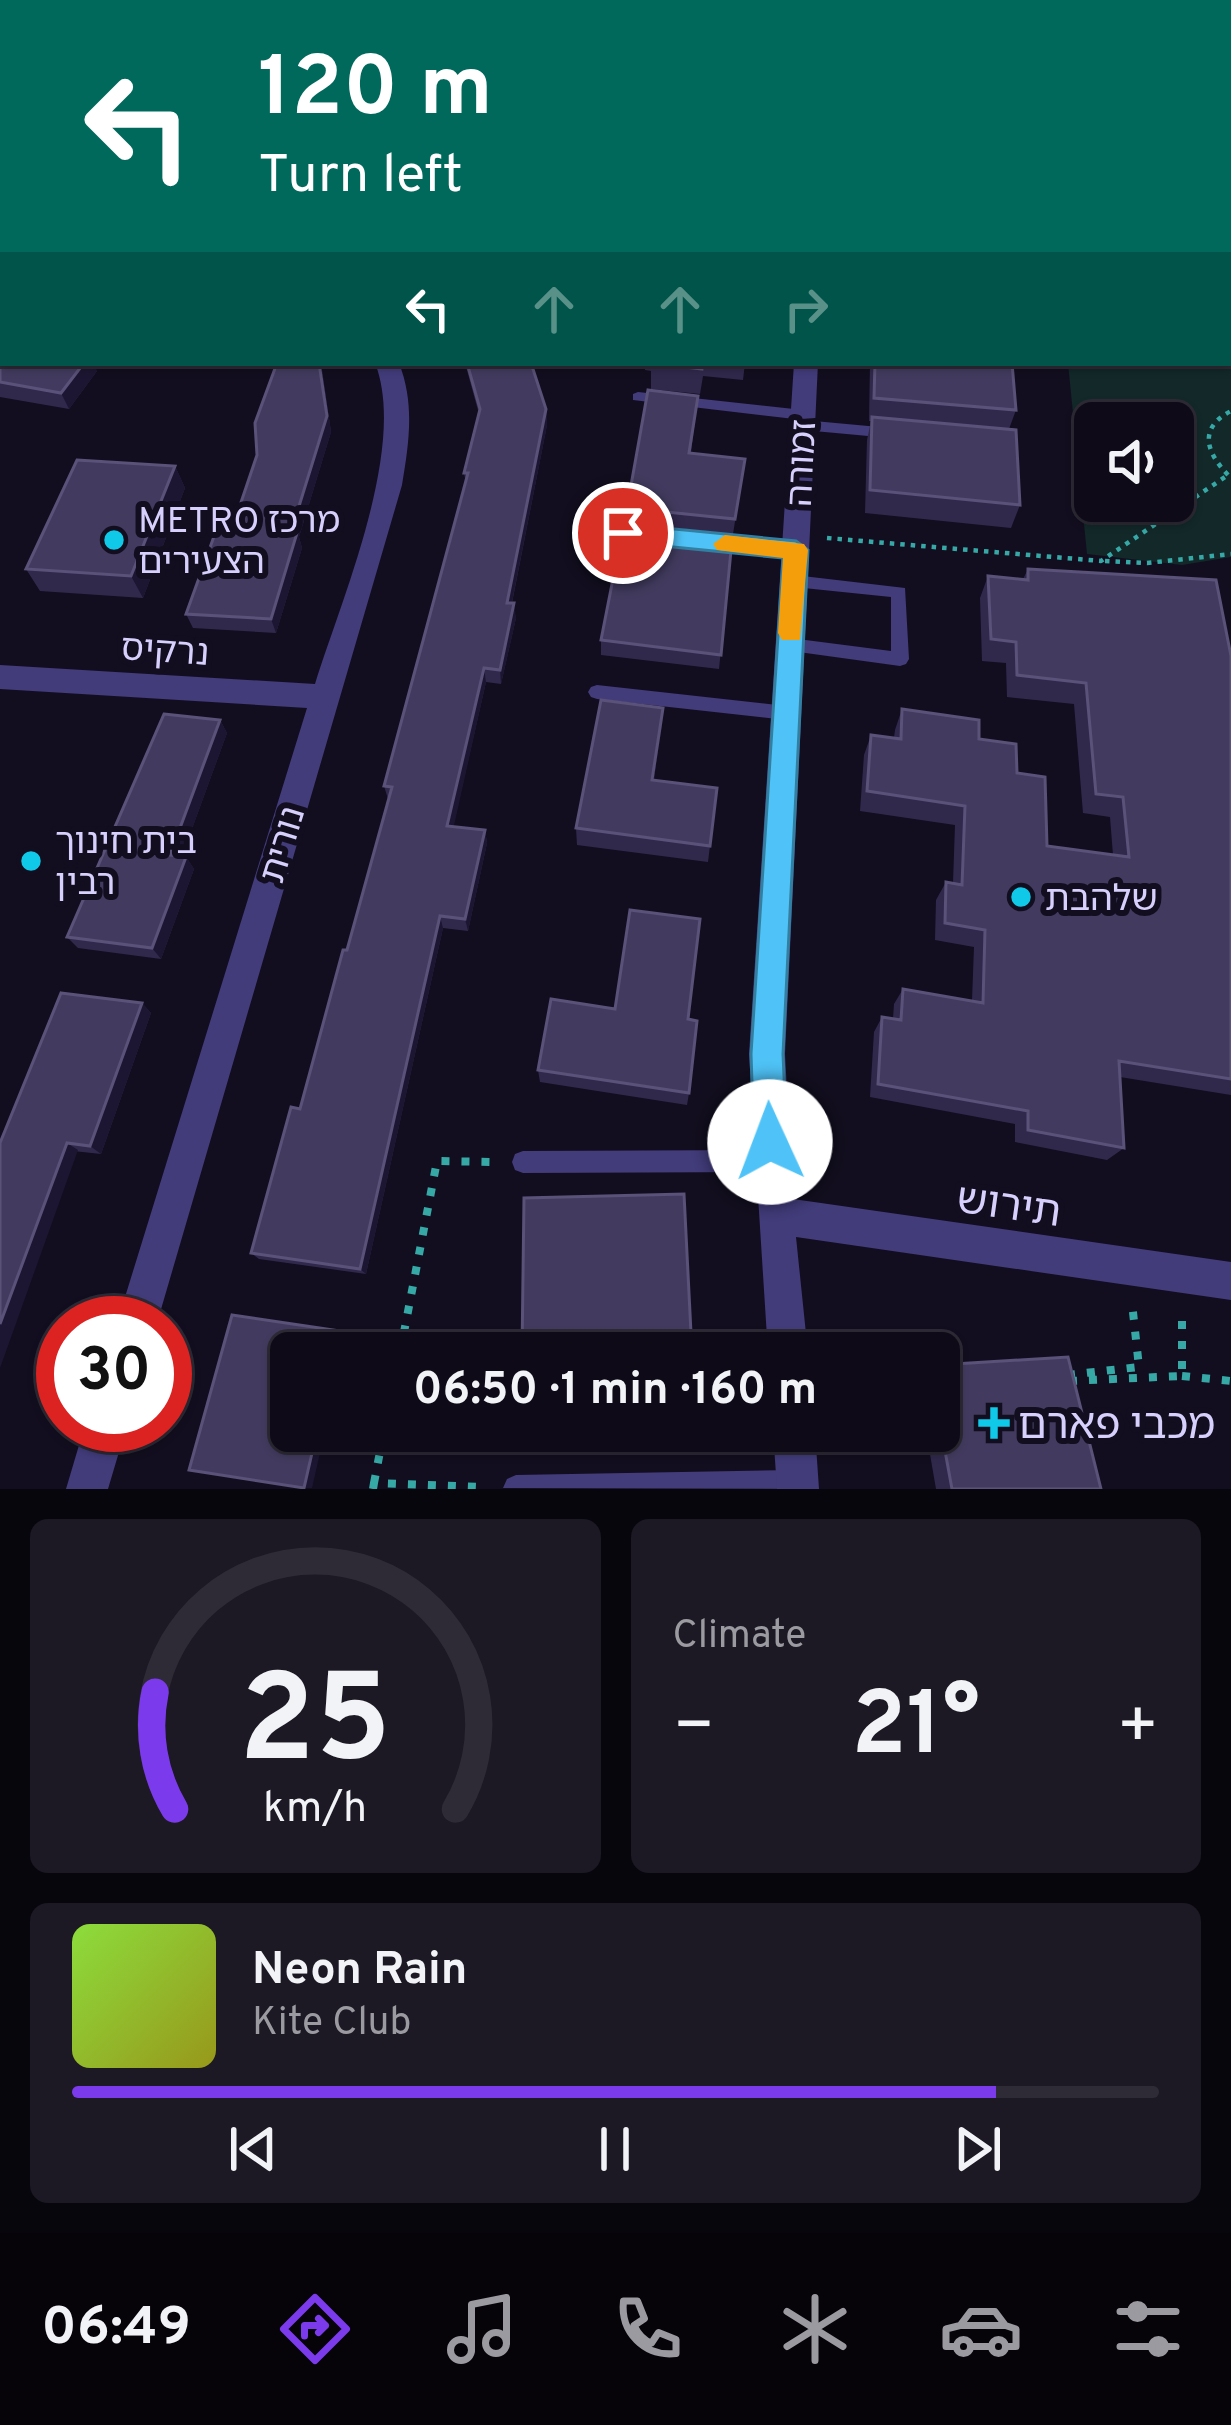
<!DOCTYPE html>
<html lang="en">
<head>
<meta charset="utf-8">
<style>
  :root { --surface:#0e0a17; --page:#1c1824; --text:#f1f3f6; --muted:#9b9aa1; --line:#2e2b36; --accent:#7c3aed }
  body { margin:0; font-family:Overpass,"Noto Sans Hebrew",sans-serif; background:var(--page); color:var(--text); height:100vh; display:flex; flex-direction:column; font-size:45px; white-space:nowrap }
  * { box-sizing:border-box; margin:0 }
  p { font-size:39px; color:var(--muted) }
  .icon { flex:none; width:66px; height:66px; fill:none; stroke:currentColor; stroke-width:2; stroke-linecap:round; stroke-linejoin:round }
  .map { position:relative; height:1489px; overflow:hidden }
  .sheet { display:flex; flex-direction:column; gap:30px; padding:30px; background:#08060d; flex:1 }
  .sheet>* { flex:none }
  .top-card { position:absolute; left:0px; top:0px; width:1233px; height:366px; box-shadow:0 3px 9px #0004,0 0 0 3px var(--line); background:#00695c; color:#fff; overflow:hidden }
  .controls { position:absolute; left:1074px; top:402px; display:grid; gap:24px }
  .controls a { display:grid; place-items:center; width:120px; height:120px; border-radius:18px; background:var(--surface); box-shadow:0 3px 9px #0004,0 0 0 3px var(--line); font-size:60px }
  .speed { position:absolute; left:36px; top:1296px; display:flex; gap:24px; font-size:60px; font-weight:700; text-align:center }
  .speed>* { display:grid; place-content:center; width:156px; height:156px; border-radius:50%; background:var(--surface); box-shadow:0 3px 9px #0004,0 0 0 3px var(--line); line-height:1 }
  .speed .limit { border:18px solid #d22; background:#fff; color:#111 }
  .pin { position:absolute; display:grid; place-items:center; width:102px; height:102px; color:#fff; margin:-51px; border:6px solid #fff; border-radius:50%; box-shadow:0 3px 12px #0007 }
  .me { position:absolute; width:132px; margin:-66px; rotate:358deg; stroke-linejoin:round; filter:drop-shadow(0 0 9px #0008) }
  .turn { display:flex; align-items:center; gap:42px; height:252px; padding:0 60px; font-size:54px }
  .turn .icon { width:156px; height:156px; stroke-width:2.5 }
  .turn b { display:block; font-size:84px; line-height:102px }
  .lanes { display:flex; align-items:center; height:114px; padding:0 60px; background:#0003; justify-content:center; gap:60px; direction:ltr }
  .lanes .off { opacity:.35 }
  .big { font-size:90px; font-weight:700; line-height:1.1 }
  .sheet .tile { flex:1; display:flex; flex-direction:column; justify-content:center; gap:18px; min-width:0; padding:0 42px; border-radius:18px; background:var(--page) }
  .sheet .dial { align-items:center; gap:0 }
  .dial svg { height:312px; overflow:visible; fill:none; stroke:var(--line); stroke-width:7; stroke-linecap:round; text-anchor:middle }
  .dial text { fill:var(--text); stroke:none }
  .song { display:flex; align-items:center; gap:36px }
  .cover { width:144px; height:144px; border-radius:18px; background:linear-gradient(135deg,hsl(90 70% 55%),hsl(60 70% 35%)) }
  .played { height:12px; border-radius:6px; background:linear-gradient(90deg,var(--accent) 85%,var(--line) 85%) }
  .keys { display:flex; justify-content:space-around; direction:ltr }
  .heat { display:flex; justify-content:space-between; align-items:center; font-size:66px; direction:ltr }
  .sheet .tiles { flex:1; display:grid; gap:30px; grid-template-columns:1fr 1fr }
  .tile:last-child { grid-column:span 2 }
  .trip { position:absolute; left:270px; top:1332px; width:690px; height:120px; border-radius:18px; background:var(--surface); box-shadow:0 3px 9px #0004,0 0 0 3px var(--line); font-weight:700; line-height:120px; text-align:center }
  .dock { display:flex; height:192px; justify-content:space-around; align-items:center; background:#060409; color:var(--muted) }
  .dock .icon { width:84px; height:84px }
  .dock .on { color:var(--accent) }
  .dock b { font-size:54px; color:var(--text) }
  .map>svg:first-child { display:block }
  .green { fill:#122829; fill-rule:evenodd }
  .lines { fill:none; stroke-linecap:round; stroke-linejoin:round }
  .path-far1 { stroke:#36a9a7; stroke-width:4.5; stroke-dasharray:4.5 6; stroke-linecap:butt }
  .path { stroke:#36a9a7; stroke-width:8; stroke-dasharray:8 12; stroke-linecap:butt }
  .service { fill:#423c7b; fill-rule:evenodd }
  .minor { fill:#423c7b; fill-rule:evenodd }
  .wall { fill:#31294c }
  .shaded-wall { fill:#1d1632 }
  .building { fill:#423b5f; stroke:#5a5278; stroke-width:3 }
  .route { fill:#4fc3f7; stroke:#337fa1; stroke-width:3 }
  .slow { fill:#f59e0b }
  .poi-dot { fill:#10c8e7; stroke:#120e1f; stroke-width:4.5 }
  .labels { text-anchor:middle; stroke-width:12; stroke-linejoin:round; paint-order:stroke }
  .street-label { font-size:36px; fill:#d7d0fc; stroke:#120e1f }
  .poi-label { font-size:36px; fill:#d7d0fc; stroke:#120e1f; text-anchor:start }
  .near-street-label { font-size:42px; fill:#d7d0fc; stroke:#120e1f }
  .near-poi-label { font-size:42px; fill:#d7d0fc; stroke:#120e1f; text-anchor:start }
</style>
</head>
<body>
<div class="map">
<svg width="1231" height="1489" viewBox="0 0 1231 1489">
  <rect width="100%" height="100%" fill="#120e1f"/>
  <path class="green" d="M1231,334V557L1182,565L1087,554L1068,363H1230ZM1095,423H1173V501H1095Z"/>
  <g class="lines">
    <path class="path-far1" d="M676,0L703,3
      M523,3L531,0
      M1228,475C1206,452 1198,428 1231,411
      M827,538L1101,561L1228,475
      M1105,561L1147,563L1231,554"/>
    <path class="path" d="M400,1353L437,1161L496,1162
      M1067,1375L1139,1367L1132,1303
      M1182,1376L1231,1381
      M1069,1381L1182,1376V1310
      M374,1483L384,1431
      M373,1489L374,1483L485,1487"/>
    <path class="service" d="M638,392L803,410L810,415L803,420L890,428L897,433L890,438L803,430L796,425L803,420L633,400V394Z
      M712,536L796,545L804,551L796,557L712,548L704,542Z
      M794,575L905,588L909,659L906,664L900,666L784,650L781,645L784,640L790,638L891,651V597L794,587L786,581Z
      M597,685L786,706L792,708L795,713L792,718L786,720L597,699L591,697L588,692L591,687Z
      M772,1150L780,1153L783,1161L780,1169L772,1172L523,1173L515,1170L512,1162L515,1154L523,1151Z
      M797,1470L806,1474L810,1483L807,1489L503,1488L507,1479L516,1475Z"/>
    <path class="minor" d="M0,188H3V200H0Z
      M375,363H399C415,404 409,443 402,485L157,1323H117L307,708L0,689V665L315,684C341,600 408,447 375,363Z
      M794,363H818L785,1054L793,1199L1231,1262V1300L796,1237L808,1353H768L749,1054Z
      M85,1425H127L108,1489H66Z
      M773,1431H815L819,1489H777Z"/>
  </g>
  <path class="wall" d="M0,357L97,371L69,409L0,397Z
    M277,363H321L331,432L299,537L302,548L276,633L193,628L186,614L232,529L257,455Z
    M465,363H531L546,409L547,425L512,603L516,618L501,684L486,682L453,827L485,830L487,843L468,931L443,928L366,1274L259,1259L251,1253L300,1109L347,950L388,799L384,786L466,484L464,473L479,414Z
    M645,363H745L743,380L703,376L700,394L651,389V371L645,370Z
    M870,363H1012L1016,410L1009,429L1020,505L1011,528L865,513L867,440L871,421H869Z
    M698,396L691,453L745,459L733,534L627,523V508Z
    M175,466L185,488L143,598L40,591L26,569Z
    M732,540L719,669L601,655V640Z
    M1028,569L1231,656V1095L1120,1077L1124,1148L1107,1160L1015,1142V1124L870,1097L874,1032L882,1017L893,1019L894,1004L903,989L972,1001L974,947L935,940L936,900L946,882L953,883L955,825L860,811L864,755L871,735L894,738L895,730L902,709L979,739L1017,773L1047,846L1113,855L1110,817L1083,813L1074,704L1007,697L1006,663L982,661L980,598L988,576L1023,579Z
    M663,708L654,780L717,788L708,862L577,845L576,828Z
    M220,720L227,733L182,856L186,857L194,869L161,959L78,948L67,937Z
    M142,1003L151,1013L101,1154L0,1143Z
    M688,1019L689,1093L687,1105L540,1082L538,1070Z
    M939,1365L1101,1489H936L926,1431H939Z"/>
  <path class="shaded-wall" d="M84,363H94L97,371L69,409L61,393Z
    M319,363H321L331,432L299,537L302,548L276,633L271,619L291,532Z
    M546,409L547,425L509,617L507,603Z
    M175,466L185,488L143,598L131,576Z
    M514,603L516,618L501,684L500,670Z
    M484,668L486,682L451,839L447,826Z
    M663,708L662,726L651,797L652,780Z
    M220,720L227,733L178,867L170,855Z
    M485,830L487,843L468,931L465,919Z
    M186,857L194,869L161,959L152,948Z
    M440,916L443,928L366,1274L360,1269Z
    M142,1003L151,1013L101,1154L90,1146Z
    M67,1143L78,1150L0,1368V1324Z
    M340,1331L346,1335L342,1353H335Z
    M317,1431H325L312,1488H304Z"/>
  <path class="building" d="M1230,99L1231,100V147H1230Z
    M0,110L3,111V143H0Z
    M1230,196H1231V276H1230Z
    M3,353V363H84L61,393L0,382V357Z
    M277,363H319L327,416L291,532L297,533L271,619L186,614L217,528L232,529L257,455L255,423Z
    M467,363H531L546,409L507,603H514L500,670L484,668L447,826L485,830L465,919L440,916L360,1269L251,1253L291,1107L300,1109L343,950H347L392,787L384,786L468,473H464L480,409Z
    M652,363H703L702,369Z
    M875,363H1012L1016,410L874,398Z
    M648,390L698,396L689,453L745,459L735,519L627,508Z
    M872,417L1016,430L1020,505L870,490Z
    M77,460L175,466L131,576L26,569Z
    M623,528L732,540L721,655L601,640Z
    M1028,569L1216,580L1231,656V1079L1119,1061L1124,1148L1028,1130V1111L878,1084L882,1017L901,1020L903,989L983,1003L985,930L945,923L946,882L962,885L965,806L867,791L871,735L901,739L902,709L979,720V739L1016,744L1017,773L1045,777L1047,846L1129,857L1123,797L1096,794L1086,683L1017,675L1016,642L991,639L988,576L1028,580Z
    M601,700L663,708L652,780L717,788L710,846L576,828Z
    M164,714L220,720L170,855L186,857L152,948L67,937Z
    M630,910L700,919L688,1019L697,1021L689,1093L538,1070L551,999L615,1009Z
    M61,993L142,1003L90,1146L67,1143L0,1324V1143Z
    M684,1194L692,1353H522L524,1198Z
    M232,1315L340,1331L335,1353H291V1431H317L304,1488L189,1470Z
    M1068,1357L1101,1489H952L939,1418V1365Z"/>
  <path class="route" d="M623,524L796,541L808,550L783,1054L787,1142L782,1154L770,1159L759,1154L754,1142L751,1054L783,558L623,542L611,533Z"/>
  <path class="slow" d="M725,535L804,544L808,550L800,640H782L778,633L783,558L717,550L713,544Z"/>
  <g class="poi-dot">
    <circle cx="114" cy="540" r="12"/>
    <circle cx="31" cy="861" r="12"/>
    <circle cx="1021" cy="897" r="12"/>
    <path d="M988 1405h12v12h12v12h-12v12h-12v-12h-12v-12h12z"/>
  </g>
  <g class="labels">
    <g class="street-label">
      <text transform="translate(800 463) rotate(-87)" y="13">זמורה</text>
      <text transform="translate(165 649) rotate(4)" y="13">נרקיס</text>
      <text transform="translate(281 844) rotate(-73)" y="13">נורית</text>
    </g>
    <g class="poi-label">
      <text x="138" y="532">METRO מרכז<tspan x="138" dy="41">הצעירים</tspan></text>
      <text x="55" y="853">בית חינוך<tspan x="55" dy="41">רבין</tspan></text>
      <text x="1045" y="910">שלהבת</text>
    </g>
    <g class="near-street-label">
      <text transform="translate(1009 1204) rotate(8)" y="15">תירוש</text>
    </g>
    <g class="near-poi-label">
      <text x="1018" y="1438">מכבי פארם</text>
    </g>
  </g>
</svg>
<div class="controls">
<a><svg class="icon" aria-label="sound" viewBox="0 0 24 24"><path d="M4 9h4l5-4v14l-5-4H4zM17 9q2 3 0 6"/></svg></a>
</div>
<div class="speed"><div class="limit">30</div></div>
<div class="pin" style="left:623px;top:533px;background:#d93025"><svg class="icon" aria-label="arrive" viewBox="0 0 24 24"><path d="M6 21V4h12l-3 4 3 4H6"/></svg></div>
<svg class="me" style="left:770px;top:1142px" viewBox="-20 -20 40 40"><circle r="19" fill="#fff"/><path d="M0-13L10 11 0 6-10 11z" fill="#4fc3f7"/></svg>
<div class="trip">06:50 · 1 min · 160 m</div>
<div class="top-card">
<div class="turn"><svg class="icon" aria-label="left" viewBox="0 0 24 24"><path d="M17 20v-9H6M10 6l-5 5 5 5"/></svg><div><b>120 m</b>Turn left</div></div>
<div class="lanes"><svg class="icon" aria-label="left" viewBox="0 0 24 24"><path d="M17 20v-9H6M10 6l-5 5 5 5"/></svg><svg class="icon off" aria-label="ahead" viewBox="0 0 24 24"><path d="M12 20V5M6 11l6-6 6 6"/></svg><svg class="icon off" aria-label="ahead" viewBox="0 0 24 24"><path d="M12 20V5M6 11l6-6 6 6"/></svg><svg class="icon off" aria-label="right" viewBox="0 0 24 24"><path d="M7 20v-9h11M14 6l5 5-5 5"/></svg></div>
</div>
</div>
<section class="sheet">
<div class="tiles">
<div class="tile dial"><svg viewBox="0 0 100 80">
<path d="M14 69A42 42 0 1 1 86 69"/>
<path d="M14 69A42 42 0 0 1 9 39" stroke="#7c3aed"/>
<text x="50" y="56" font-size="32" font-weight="700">25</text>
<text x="50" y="72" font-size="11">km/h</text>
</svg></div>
<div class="tile"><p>Climate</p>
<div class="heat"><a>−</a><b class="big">21°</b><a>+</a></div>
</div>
<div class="tile">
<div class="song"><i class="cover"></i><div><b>Neon Rain</b><p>Kite Club</p></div></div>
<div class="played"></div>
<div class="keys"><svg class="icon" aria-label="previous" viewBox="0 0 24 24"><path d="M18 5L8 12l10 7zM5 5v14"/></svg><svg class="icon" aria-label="pause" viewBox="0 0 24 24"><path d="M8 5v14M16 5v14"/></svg><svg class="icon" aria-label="next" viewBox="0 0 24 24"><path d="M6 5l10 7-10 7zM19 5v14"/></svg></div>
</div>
</div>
</section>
<nav class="dock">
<b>06:49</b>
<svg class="icon on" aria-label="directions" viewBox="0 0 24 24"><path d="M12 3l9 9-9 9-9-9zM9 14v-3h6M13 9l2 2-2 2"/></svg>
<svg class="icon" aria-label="music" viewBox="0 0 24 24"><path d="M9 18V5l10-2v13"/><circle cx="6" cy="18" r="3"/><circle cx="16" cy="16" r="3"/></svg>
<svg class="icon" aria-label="phone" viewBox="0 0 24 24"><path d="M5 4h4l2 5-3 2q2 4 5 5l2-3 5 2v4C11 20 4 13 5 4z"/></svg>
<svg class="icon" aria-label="climate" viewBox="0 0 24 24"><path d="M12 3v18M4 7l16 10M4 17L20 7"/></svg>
<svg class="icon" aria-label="car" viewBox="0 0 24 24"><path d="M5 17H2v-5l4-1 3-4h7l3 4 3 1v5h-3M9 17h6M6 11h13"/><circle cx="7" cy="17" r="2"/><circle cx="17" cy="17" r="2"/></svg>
<svg class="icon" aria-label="filters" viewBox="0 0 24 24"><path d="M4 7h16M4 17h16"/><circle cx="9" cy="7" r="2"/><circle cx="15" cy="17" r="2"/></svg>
</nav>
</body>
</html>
